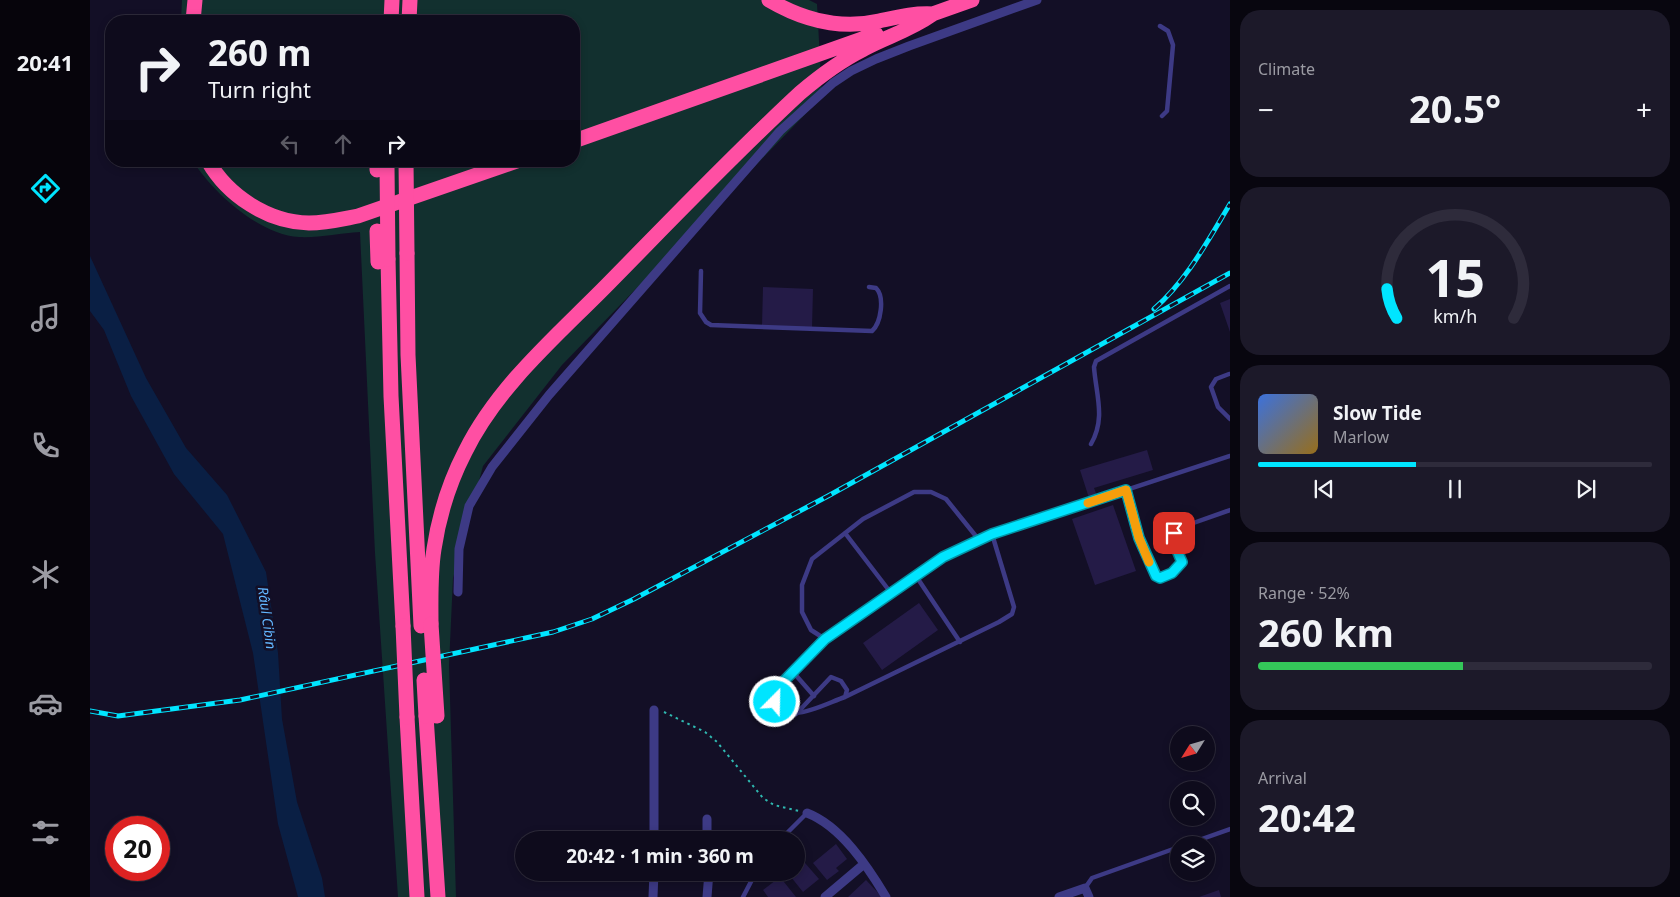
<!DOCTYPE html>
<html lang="en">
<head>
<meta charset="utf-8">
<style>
  :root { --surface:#0e0b1c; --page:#1c1929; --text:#f1f3f6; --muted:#9b9ba3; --line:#2e2b3b; --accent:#00e5ff }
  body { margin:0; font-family:"Noto Sans",sans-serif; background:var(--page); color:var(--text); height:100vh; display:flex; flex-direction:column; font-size:19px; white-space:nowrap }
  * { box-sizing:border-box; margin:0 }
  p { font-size:16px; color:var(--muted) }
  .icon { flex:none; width:28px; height:28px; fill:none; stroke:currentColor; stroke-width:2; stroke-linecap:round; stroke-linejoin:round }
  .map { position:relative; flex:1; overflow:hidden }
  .side { display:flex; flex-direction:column; gap:10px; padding:10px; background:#08060f; width:450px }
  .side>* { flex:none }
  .top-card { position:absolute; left:15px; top:15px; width:475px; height:152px; border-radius:20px; box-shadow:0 2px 8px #0003,0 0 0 1px var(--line); background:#0e0b1c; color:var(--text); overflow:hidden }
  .needle { width:32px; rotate:233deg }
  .tools { position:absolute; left:1080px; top:726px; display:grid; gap:10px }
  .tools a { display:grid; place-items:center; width:45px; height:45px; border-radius:50%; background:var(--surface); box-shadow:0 2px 8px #0003,0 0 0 1px var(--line); font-size:25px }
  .speed { position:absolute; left:15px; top:816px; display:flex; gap:10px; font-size:25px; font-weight:700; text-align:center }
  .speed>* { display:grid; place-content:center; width:65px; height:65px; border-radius:50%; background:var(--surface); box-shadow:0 2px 8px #0003,0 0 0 1px var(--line); line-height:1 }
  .speed .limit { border:8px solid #d22; background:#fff; color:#111 }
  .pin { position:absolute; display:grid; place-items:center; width:42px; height:42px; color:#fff; margin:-21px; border-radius:10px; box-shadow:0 2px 8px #0006 }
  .me { position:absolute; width:55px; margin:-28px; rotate:23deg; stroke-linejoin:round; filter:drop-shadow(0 0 4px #0008) }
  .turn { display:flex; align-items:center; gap:18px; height:105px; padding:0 20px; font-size:22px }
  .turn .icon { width:65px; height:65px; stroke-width:2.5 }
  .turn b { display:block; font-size:35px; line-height:42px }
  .lanes { display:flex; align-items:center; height:48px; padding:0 20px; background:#0003; justify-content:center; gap:25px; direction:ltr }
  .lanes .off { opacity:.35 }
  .big { font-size:38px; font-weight:700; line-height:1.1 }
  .side .tile { flex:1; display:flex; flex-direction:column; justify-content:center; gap:8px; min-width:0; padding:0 18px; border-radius:20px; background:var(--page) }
  .side .dial { align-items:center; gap:0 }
  .dial svg { height:130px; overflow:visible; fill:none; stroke:var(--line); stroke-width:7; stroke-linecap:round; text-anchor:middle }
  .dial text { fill:var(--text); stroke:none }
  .song { display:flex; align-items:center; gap:15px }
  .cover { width:60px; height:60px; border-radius:8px; background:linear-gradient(135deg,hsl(220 70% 55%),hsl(40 70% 35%)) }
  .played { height:5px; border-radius:2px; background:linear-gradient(90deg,var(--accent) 40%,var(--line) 40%) }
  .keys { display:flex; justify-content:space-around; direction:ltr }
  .heat { display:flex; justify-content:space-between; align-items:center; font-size:28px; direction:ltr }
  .charge { height:8px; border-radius:4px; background:linear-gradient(90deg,#34c759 52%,var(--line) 0) }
  .trip { position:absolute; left:425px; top:831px; width:290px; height:50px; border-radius:25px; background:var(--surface); box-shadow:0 2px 8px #0003,0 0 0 1px var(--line); font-weight:700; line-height:50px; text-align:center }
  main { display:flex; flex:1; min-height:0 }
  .menu { display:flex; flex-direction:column; width:90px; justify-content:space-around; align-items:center; background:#06040b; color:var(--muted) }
  .menu .icon { width:35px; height:35px }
  .menu .selected { color:var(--accent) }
  .menu b { font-size:22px; color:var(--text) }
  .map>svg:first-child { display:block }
  .green { fill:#12302f }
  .water { fill:#0a1f44 }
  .building { fill:#241b47 }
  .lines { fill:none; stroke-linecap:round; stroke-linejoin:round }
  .path { stroke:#2fb8b0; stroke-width:2; stroke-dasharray:2.5 4; stroke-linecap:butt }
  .service { stroke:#3d3a85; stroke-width:4.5 }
  .minor { stroke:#3d3a85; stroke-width:9 }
  .motorway { stroke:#ff4fa3; stroke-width:15 }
  .rail-casing { stroke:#00e5ff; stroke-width:5 }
  .rail { stroke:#130f26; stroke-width:3; stroke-dasharray:9; stroke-linecap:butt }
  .motorway-bridge { stroke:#ff4fa3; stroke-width:15 }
  .route-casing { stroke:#0095a6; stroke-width:12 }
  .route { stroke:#00e5ff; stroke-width:9 }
  .slow { stroke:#f59e0b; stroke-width:9 }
  .labels { text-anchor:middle; stroke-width:5; stroke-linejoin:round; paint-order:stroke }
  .water-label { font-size:14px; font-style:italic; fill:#62b6ff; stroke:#130f26 }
</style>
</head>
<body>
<main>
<nav class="menu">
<b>20:41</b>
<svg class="icon selected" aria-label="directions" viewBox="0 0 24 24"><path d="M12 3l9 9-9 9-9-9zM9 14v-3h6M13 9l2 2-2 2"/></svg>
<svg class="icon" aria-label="music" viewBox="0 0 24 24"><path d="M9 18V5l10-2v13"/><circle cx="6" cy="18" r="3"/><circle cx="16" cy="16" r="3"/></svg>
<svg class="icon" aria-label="phone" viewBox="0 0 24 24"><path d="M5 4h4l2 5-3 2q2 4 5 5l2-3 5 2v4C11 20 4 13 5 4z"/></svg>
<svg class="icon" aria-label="climate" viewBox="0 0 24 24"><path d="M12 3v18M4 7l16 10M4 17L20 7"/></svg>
<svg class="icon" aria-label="car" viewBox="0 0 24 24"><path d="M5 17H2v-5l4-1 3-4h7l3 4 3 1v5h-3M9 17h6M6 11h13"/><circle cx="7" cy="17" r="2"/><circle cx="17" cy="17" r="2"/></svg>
<svg class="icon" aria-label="filters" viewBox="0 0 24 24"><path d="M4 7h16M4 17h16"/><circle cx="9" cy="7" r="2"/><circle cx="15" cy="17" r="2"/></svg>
</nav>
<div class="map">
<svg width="1140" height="897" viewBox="0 0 1140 897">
  <rect width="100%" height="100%" fill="#130f26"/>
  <path class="green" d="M92,0H719L727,4L732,97L472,365L393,466L363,578L359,665L366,897H308L285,553L270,232C250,233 229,238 209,237C170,235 123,193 103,161H484V21H91Z"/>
  <path class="water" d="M0,256L56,378L96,448L137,495L176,572L188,653L192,719L207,802L232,878L235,897H208L188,824L163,653L133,534L84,474L41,396L14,330L0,311Z"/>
  <path class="building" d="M673,287L723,289L722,328L672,326Z
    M1140,299V332L1130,303Z
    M1057,450L1063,470L1004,488L1007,496L999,498L990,470Z
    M1023,505L1046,571L1005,585L982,519Z
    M829,603L848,630L792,670L773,643Z
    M746,844L757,859L746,868L749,871L737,880L723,863Z
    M708,855L729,879L713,892L697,872H706V857Z
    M690,877L706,897H678L673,890Z
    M776,880L792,897H758Z
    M1129,890L1131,897H1109Z"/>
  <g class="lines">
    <path class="path" d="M574,712L615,732L627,742L673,798L684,805L709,811"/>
    <path class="service" d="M1070,26L1078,31L1083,45L1077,111L1072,116
      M611,271L610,313L616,322L621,325L782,331C791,323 795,297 786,288L779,287
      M1139,374L1126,379L1121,387L1128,407L1140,419
      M1001,444C1016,418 1006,395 1004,367L1006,361L1140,286
      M1036,490C1041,509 1054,569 1070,579L1082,573L1092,562L1083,541L1084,533L1092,527L1140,510
      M755,533L801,593
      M826,576L870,642
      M735,639L721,630L712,612V585L722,559L773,519L824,492H841L856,499L889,540
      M703,672L724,696
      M755,697L909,622L922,614L924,607L902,534L1140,456
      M706,714L741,677L751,681L757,690L755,697C734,704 689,731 684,694L692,683L735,639L853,557L902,534
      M690,840L717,813
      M1095,845L1140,829
      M995,888L1002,878L1089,847
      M653,897L666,872"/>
    <path class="minor" d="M368,592L369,549L379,506L402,467L459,395L690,131L743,83L761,71L786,59L819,46L947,0
      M717,813C751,826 778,867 796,897
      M617,819V840
      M564,840V710
      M563,897L564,872
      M617,897L619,872
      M735,897L774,864
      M969,897L995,888L999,897"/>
    <path class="motorway" d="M679,0C713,20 749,30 789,21C808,17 823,13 843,14
      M834,17L882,0
      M103,21L105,0
      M301,21L302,0
      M319,21L320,0
      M484,141L786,34
      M118,161C138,196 178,222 219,223C236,223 252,219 268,216L427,161
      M287,170V161
      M317,253L318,355L331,626
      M298,259L301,396L313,626
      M341,624C341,599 340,574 344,549C349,516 360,481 375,452C408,385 468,335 519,283C582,219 644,154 710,93C730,76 750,61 774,49C798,36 819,31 843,14
      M336,716L348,897
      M317,717L327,897"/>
    <g class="rail-casing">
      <path id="rail" d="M1064,309C1097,280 1117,242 1140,204
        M0,711L28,716L150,700L463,632L502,619L544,599L738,496L1140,273"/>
    </g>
    <use href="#rail" class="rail"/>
    <path class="motorway-bridge" d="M316,161L317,253
      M297,166L298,259
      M287,231L288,262
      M341,624L347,716
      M313,626L317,717
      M334,680L336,716"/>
  </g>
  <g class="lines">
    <g class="route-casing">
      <path id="route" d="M685,702L684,694L692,683L735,639L853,557L902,534L1036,490L1049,538L1066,576L1070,578L1082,573L1092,562L1083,541L1084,533"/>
    </g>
    <use href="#route" class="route"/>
    <path class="slow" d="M998,503L1036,490L1049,538L1059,562"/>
  </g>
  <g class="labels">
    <g class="water-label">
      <text transform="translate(177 618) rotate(82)" y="5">Râul Cibin</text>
    </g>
  </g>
</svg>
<div class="tools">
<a><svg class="needle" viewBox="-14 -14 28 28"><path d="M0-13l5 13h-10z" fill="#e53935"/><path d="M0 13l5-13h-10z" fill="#9b9ba3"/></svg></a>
<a><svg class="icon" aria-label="search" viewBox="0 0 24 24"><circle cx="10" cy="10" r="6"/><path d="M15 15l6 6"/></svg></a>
<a><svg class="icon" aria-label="layers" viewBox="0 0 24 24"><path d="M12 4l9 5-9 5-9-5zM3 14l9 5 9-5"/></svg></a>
</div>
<div class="speed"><div class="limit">20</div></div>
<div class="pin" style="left:1084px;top:533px;background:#d93025"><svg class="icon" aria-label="arrive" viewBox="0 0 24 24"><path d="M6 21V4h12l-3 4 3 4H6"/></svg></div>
<svg class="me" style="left:685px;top:702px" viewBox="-20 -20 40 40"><circle r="17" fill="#00e5ff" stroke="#fff" stroke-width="3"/><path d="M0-11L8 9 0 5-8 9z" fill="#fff"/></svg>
<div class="trip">20:42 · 1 min · 360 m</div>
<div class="top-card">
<div class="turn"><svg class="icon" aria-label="right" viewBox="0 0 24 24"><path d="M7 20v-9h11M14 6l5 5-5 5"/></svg><div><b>260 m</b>Turn right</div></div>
<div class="lanes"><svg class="icon off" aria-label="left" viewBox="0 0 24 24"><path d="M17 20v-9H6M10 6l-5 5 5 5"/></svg><svg class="icon off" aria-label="ahead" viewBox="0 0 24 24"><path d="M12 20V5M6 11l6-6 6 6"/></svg><svg class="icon" aria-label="right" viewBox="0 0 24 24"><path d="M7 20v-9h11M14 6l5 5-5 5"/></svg></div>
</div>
</div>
<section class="side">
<div class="tile"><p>Climate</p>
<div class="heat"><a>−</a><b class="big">20.5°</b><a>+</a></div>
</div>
<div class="tile dial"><svg viewBox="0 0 100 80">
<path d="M14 69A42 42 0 1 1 86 69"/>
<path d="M14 69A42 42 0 0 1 8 51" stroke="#00e5ff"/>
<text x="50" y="56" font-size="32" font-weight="700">15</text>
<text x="50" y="72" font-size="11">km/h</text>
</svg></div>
<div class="tile">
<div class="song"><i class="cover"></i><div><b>Slow Tide</b><p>Marlow</p></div></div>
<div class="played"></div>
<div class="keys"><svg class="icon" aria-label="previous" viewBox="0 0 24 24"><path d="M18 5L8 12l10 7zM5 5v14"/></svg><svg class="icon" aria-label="pause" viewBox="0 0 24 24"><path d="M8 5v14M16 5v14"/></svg><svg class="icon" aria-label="next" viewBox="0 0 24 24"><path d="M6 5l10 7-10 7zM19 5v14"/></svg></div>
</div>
<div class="tile"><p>Range · 52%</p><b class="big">260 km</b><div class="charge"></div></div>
<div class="tile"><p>Arrival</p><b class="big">20:42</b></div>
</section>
</main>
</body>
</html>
